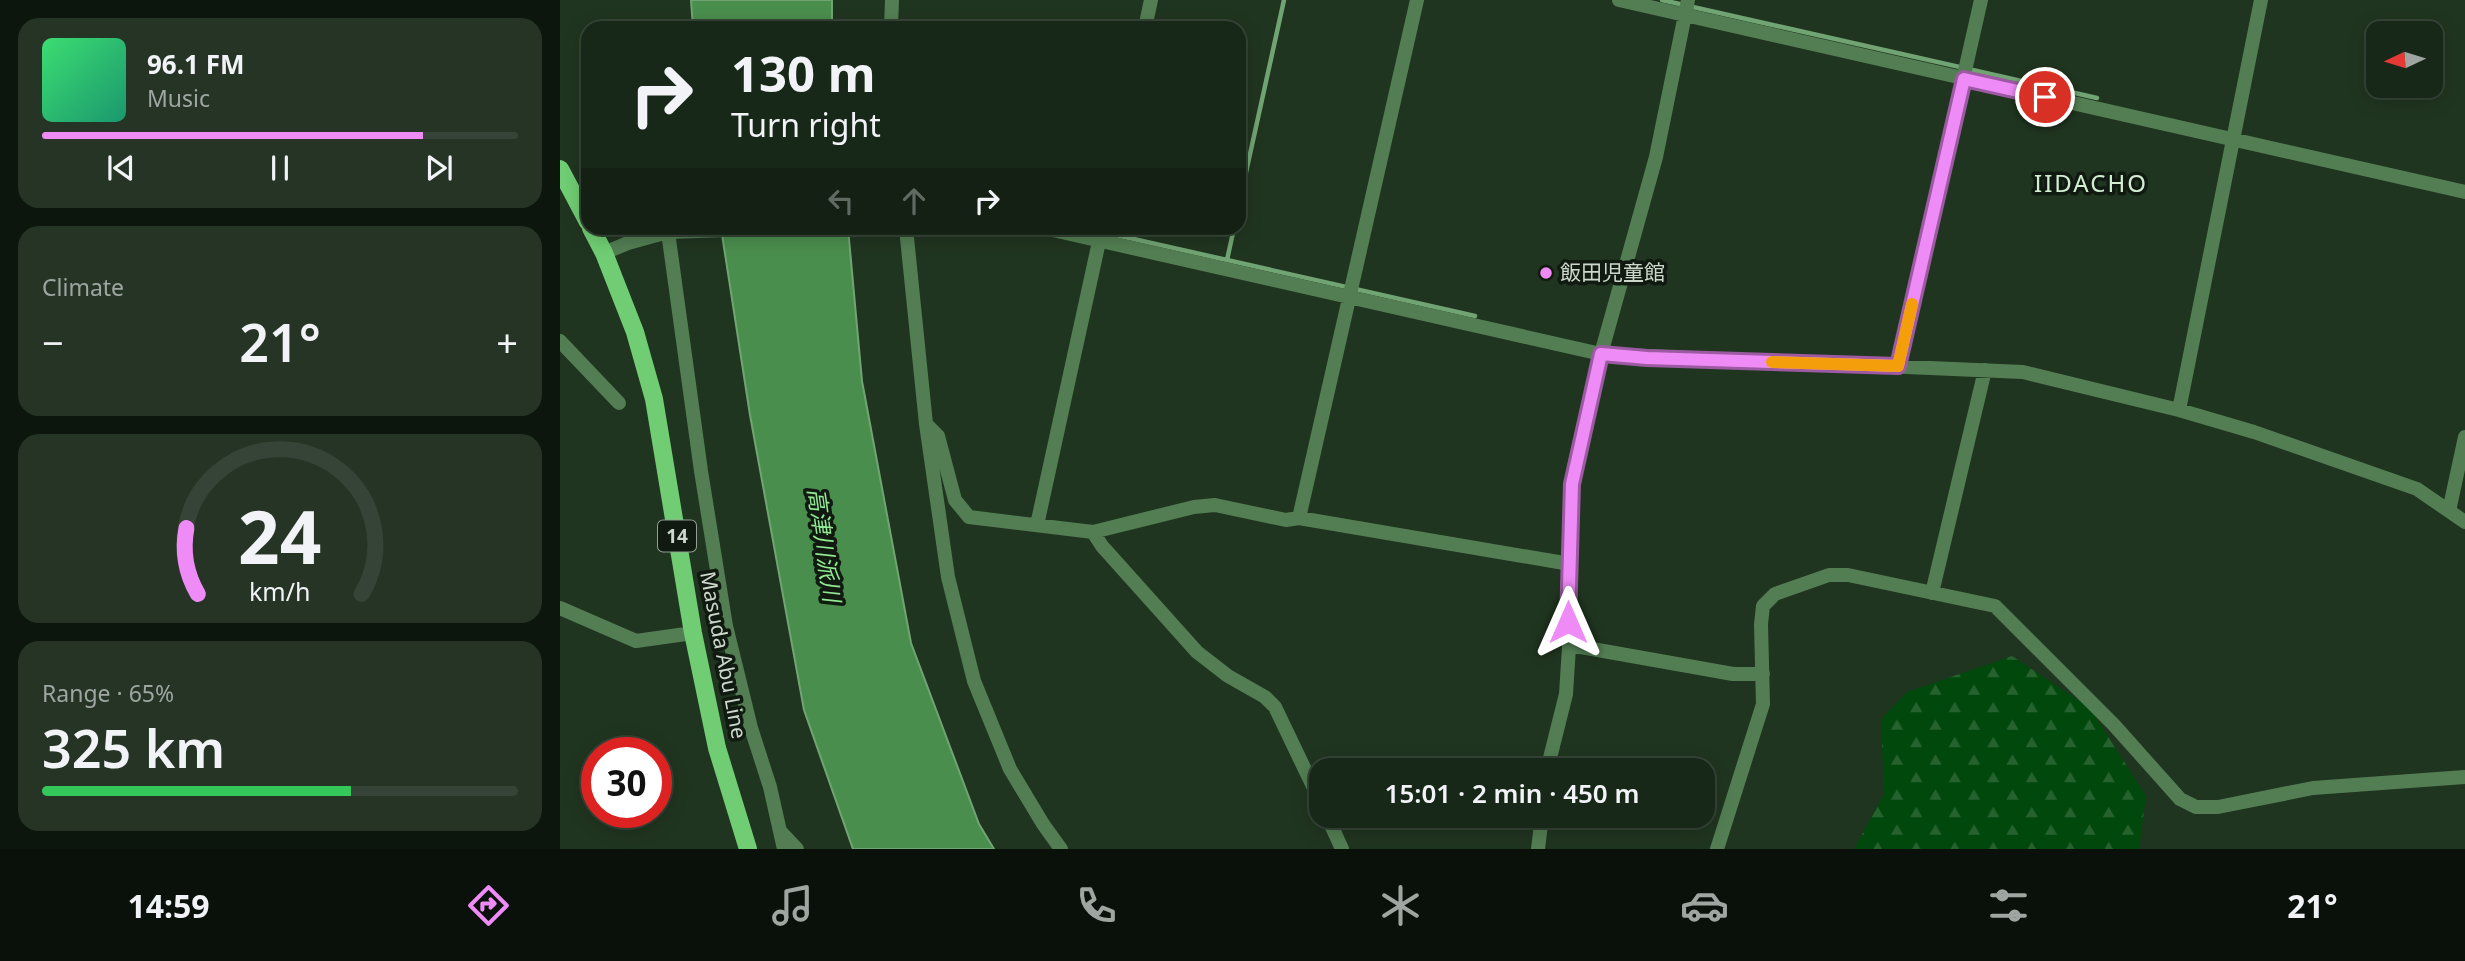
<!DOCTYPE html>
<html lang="en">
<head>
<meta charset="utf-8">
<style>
  :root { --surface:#182818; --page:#253425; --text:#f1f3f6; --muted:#9fa6a2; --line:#364437; --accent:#ef8bf7 }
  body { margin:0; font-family:"Noto Sans","Noto Sans JP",sans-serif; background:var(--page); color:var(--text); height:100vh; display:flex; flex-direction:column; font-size:26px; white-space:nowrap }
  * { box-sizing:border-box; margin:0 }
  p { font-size:23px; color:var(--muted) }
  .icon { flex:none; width:38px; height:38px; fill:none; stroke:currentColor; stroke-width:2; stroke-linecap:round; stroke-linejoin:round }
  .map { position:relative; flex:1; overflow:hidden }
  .side { display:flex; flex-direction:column; gap:18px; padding:18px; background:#0d160d; width:560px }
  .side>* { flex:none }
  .hud { position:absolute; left:21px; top:21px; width:665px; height:214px; border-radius:21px; box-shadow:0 4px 18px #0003,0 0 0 2px var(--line); background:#182818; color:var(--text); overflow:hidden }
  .needle { width:46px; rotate:266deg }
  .tools { position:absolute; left:1806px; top:21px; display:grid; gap:14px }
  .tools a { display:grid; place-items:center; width:77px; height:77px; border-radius:14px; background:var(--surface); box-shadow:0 4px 18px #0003,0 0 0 2px var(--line); font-size:35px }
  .speed { position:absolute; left:21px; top:737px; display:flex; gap:14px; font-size:35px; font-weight:700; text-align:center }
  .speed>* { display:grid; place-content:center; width:91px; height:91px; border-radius:50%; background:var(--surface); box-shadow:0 4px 18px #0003,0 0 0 2px var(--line); line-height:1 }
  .speed .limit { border:10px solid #d22; background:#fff; color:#111 }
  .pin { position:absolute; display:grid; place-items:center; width:60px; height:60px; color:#fff; margin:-30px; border:4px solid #fff; border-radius:50%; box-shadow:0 2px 7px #0007 }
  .me { position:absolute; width:77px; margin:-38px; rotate:0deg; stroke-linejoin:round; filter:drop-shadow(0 0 5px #0008) }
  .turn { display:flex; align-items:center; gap:24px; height:147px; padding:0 35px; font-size:32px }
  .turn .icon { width:91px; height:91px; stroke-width:2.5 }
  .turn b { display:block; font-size:49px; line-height:60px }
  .lanes { display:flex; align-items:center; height:66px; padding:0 35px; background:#0003; justify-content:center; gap:35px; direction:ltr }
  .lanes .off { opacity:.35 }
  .big { font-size:52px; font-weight:600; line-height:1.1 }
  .side .card { flex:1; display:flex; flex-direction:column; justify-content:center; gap:10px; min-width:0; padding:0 24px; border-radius:21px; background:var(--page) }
  .side .dial { align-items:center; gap:0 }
  .dial svg { height:182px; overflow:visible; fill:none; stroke:var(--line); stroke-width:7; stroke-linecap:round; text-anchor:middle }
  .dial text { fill:var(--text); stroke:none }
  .song { display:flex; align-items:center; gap:21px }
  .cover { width:84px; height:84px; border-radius:10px; background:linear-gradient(135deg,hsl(140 70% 55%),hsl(160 70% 35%)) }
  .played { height:7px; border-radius:4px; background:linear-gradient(90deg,var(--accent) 80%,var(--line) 80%) }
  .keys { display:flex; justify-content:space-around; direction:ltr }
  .heat { display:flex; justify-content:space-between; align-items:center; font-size:38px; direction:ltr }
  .charge { height:10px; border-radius:5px; background:linear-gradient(90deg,#34c759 65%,var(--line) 0) }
  .trip { position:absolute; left:749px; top:758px; width:406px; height:70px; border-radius:21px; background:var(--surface); box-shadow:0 4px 18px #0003,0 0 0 2px var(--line); font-weight:600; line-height:70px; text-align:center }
  .tab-bar { display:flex; height:112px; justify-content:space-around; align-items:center; background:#0a100a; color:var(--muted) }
  .tab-bar .icon { width:49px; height:49px }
  .tab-bar .current { color:var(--accent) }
  .tab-bar b { font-size:32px; color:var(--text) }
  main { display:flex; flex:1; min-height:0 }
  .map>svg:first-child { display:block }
  .forest { fill:url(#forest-firs) }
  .water { fill:#4a8e4d; stroke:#71a473; stroke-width:2 }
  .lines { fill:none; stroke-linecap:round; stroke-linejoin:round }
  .stream { stroke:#71a473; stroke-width:4.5 }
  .street { stroke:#537e53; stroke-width:14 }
  .primary { stroke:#70cd73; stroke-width:18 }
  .route-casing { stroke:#9b5aa1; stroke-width:18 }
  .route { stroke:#ef8bf7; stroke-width:12 }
  .slow { stroke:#f59e0b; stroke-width:12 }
  .poi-dot { fill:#ef8bf7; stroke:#111a11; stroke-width:2.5 }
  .labels { text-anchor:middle; stroke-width:7; stroke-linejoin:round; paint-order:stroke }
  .shield { fill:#111a11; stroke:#939f93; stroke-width:2 }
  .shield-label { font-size:19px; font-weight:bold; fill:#cbd8cb }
  .poi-label { font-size:21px; fill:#cbd8cb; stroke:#111a11; text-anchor:start }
  .street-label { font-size:21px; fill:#cbd8cb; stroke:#111a11 }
  .water-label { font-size:23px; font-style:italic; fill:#90eb92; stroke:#111a11 }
  .quarter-label { font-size:24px; letter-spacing:2px; fill:#d2edd1; stroke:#111a11 }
</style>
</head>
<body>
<main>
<section class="side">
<div class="card">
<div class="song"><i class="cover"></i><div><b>96.1 FM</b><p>Music</p></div></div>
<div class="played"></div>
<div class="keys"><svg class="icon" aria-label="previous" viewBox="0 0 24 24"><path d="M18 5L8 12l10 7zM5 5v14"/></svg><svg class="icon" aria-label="pause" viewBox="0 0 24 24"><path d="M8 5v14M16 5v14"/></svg><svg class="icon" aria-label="next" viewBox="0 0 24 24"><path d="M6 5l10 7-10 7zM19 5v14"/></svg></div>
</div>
<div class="card"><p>Climate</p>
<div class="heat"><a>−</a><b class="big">21°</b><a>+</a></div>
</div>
<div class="card dial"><svg viewBox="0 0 100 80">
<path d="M14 69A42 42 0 1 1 86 69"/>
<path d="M14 69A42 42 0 0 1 9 40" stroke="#ef8bf7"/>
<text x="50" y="56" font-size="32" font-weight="700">24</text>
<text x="50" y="72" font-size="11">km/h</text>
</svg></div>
<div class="card"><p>Range · 65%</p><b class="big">325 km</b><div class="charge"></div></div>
</section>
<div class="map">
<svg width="1905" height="849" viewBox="0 0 1905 849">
  <defs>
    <pattern id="forest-firs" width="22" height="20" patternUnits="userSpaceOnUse" patternTransform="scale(1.75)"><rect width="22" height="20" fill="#01480c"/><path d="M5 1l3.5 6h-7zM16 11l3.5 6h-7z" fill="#25622e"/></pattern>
  </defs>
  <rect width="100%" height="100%" fill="#203520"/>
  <path class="forest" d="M1452,656L1530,708L1586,796L1579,849H1294L1324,794L1321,719L1347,692Z"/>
  <path class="water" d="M131,0H272V28H133Z
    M161,228H288L302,381L351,643L419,824L434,849H293L244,710L190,415Z"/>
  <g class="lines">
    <path class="stream" d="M1102,0L1537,98
      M679,204L724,0
      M534,228L547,233L667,260L674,228
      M667,260L915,316"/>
    <path class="street" d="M1059,0L1905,192
      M331,28L332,0
      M585,28L591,0
      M346,228L366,424L388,577L414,681L450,769L483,824L501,849
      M484,228L1041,354L1463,372L1619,410L1694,432L1857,489L1905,522
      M108,232L141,471L166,626L191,728L210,787L224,849
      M44,253L68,243L108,232L222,228
      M0,341L59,403
      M1338,366L1421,0
      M1619,410L1701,0
      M366,424L378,436L395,500L409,517L533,532L634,507L655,505L726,520L739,518L1010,564
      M1889,511L1905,437
      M739,518L857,0
      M477,525L542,228
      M533,532L542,546L637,652L668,676L705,697L715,707L761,803
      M1372,593L1425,370
      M0,608L76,641L133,633
      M1009,647H1021L1173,674H1203
      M987,770L1006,694L1009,647L1007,598L1014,467L1041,354L1096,157L1128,0
      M767,816L782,849
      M221,832L237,849
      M978,849L982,816
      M1157,849L1203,704L1201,624L1203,606L1215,594L1269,575H1288L1435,606L1554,725L1620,799L1636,807H1658L1753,788L1905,777"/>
    <path class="primary" d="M0,169L28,222
      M31,228L44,253L75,332L94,399L133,633L157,748L188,849"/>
  </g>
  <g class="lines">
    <g class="route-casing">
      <path id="route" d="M1008,622L1012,484L1041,354L1087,358L1338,366L1404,79L1485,97"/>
    </g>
    <use href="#route" class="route"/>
    <path class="slow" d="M1212,362L1338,366L1352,304"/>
  </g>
  <circle class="poi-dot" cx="986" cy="273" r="7"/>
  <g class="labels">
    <rect class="shield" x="98" y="520.5" width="38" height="31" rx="5"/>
    <g class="shield-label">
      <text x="117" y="543">14</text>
    </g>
    <g class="poi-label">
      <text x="1000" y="280">飯田児童館</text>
    </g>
    <g class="street-label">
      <text transform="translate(163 655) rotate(79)" y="7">Masuda Abu Line</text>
    </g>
    <g class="water-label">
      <text transform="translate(264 545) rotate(82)" y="8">高津川派川</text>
    </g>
    <g class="quarter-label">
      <text x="1531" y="192">IIDACHO</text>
    </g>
  </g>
</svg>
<div class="tools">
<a><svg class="needle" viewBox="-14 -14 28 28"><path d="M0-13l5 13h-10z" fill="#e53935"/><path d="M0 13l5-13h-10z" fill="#9fa6a2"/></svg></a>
</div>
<div class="speed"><div class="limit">30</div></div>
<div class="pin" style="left:1485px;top:97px;background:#d93025"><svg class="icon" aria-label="arrive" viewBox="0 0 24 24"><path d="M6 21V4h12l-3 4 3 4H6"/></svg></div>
<svg class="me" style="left:1008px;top:622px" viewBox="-20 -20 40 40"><path d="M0-17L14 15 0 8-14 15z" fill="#ef8bf7" stroke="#fff" stroke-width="4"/></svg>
<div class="trip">15:01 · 2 min · 450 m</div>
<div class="hud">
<div class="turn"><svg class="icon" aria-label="right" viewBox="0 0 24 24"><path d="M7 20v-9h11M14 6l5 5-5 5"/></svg><div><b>130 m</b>Turn right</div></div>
<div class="lanes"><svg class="icon off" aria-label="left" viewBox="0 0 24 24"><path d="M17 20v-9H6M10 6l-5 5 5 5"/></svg><svg class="icon off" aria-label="ahead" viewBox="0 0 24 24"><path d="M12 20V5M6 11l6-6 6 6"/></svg><svg class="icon" aria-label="right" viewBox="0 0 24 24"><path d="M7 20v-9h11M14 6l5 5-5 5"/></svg></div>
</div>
</div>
</main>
<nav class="tab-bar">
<b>14:59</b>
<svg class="icon current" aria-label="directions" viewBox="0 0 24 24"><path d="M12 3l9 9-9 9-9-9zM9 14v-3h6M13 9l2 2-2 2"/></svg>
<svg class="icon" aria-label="music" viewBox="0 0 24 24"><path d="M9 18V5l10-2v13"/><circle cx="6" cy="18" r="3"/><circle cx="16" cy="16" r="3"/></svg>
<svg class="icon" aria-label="phone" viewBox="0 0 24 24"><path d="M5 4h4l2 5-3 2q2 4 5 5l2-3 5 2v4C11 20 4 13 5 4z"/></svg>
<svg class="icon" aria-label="climate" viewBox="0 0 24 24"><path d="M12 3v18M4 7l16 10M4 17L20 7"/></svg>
<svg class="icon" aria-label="car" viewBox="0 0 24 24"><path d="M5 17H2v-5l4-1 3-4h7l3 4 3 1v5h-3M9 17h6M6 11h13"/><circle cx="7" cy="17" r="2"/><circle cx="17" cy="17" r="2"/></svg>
<svg class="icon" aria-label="filters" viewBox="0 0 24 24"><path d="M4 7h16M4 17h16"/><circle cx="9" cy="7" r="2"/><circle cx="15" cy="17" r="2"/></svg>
<b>21°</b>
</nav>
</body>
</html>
